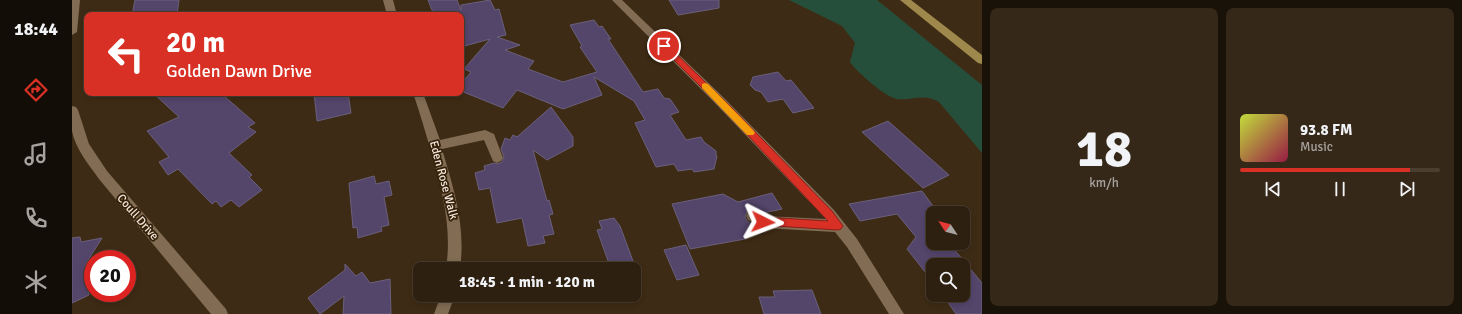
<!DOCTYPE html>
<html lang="en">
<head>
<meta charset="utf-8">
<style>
  :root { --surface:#2e2010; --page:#362819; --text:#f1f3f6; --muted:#a7a39f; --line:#493e30; --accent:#d93025 }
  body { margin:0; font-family:Signika,sans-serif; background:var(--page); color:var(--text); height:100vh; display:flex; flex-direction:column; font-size:15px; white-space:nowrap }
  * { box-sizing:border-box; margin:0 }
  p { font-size:13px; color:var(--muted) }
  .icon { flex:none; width:22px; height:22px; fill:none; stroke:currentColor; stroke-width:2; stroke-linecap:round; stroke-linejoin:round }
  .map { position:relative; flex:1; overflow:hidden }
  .sheet { display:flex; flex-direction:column; gap:8px; padding:8px; background:#191209; width:480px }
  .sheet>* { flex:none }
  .hud { position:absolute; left:12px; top:12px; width:380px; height:84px; border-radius:8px; box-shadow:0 2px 6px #0003,0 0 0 1px var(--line); background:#d93025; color:#fff; overflow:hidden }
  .needle { width:26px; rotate:306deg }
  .tools { position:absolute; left:854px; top:206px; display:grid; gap:8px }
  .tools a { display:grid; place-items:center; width:44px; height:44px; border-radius:8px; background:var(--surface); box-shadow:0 2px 6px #0003,0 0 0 1px var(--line); font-size:20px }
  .speed { position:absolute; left:12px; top:250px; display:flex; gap:8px; font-size:20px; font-weight:700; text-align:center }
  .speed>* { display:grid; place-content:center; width:52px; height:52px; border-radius:50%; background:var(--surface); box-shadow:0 2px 6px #0003,0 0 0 1px var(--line); line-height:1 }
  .speed .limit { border:6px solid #d22; background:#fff; color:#111 }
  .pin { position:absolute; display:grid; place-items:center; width:34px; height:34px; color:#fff; margin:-17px; border:2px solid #fff; border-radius:50%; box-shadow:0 1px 4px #0007 }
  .me { position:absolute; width:44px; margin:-22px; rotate:93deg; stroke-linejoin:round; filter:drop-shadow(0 0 3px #0008) }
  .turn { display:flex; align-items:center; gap:14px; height:84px; padding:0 16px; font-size:18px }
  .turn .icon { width:52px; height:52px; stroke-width:2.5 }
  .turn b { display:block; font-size:28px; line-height:34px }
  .sheet .widget { flex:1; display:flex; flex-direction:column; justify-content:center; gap:6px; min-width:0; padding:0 14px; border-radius:8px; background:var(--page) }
  .sheet .dial { align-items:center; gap:0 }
  .dial b { font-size:52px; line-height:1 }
  .song { display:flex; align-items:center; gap:12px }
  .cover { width:48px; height:48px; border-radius:6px; background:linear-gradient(135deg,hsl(70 70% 55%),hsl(340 70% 35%)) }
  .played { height:4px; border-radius:2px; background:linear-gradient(90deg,var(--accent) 85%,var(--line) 85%) }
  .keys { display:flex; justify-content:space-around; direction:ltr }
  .sheet .tiles { flex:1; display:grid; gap:8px; grid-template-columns:repeat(2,1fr) }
  .trip { position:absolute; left:341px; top:262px; width:228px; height:40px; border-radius:8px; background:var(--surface); box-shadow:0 2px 6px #0003,0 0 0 1px var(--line); font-weight:800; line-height:40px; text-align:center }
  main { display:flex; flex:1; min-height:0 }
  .menu { display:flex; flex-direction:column; width:72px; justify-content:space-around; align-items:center; background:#120d06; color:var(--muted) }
  .menu .icon { width:28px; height:28px }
  .menu .active { color:var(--accent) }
  .menu b { font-size:18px; color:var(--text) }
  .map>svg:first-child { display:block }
  .green { fill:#264f3b }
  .building { fill:#54456b; stroke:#6a607c }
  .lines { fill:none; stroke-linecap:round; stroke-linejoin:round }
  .minor { fill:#826c54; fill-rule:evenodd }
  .major { fill:#9f884b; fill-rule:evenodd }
  .route { fill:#d93025; stroke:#8d1f18 }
  .slow { fill:#f59e0b }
  .labels { text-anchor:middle; stroke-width:3.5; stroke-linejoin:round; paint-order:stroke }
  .street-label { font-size:12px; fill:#f3e6d9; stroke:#34210a }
</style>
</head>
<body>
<main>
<nav class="menu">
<b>18:44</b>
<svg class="icon active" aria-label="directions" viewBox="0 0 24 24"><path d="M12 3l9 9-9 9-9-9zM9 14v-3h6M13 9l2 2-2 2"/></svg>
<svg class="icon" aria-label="music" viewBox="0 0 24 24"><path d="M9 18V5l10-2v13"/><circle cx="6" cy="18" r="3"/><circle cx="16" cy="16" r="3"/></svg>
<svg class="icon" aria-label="phone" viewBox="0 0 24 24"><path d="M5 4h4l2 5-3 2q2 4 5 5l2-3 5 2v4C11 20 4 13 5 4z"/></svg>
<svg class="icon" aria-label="climate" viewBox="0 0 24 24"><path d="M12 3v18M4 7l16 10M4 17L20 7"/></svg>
</nav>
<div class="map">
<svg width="910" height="314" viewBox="0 0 910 314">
  <rect width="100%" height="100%" fill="#3e2b15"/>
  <path class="green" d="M717,0H805L910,85V153L867,102C852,93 841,101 825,99C813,97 785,72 778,62L783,43L770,26Z"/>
  <path class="building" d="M63,0H107L105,15H60Z
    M356,0H385L389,10V5L418,0L423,10L427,9L434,35L425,37L448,45L433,50L462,61L456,69L491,82L525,72L508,47L510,46L498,25L522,20L527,27L530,26L539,39H536L571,92L586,89L592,98L598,99L607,112L598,115L614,140L629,137L632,142L644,151V156H645L642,169L622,172L620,169L606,171L602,164L584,167L563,123L573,120L562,101L522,77L530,95L491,109L445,90L431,108L389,91V84L399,72L392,69L418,39L389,47V15H362Z
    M597,0H647V8L606,15Z
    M706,72L714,81L719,80L742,108L721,113L711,99L696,102L689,92L683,90L678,85L681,77Z
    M81,93H133L152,96L183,123L176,127L184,132L157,153L180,175L177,177L190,190L167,207L159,200L149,207L144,201L140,204L106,169L96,175L87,162L97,157L75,131L107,117Z
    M242,93H276L279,113L245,121Z
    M479,107L501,137V146L475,160L461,150L475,201L477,200L481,214L477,215L482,234L471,236L473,243L456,246L450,218L425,223L418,188L407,190L403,173L413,170L412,166L422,163L426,164L430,162L432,157L429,149L433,138L438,140L441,135L445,137Z
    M816,121L877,175L851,188L790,132Z
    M302,176L304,184L317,181L320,195L312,197L317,225L309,227L310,231L286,238L285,227L281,228L277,183Z
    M850,191L861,206V243H877L910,283V314H884L875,301L891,296V265H861V282L835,249L844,237L825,214L788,221L777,204Z
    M700,193L710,209L691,213L682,209L675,211L673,217L675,221L682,225L673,239L618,249L600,204L651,194L666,202Z
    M542,218L548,226L564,269H539L525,230L530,229L527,221Z
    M8,237L9,242L30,238L13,265L17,295L0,303V238Z
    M614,245L627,275L605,280L592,250Z
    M273,264L284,276L290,272L298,283L318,279L319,314H271L272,296L248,314L236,298L273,270Z
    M740,290L749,314H692L687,297H703L701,291Z"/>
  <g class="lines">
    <path class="minor" d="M0,0H8L5,32L0,35Z
      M311,0H321L325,15H315Z
      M540,0H550L650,96L762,210L785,239L832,314H817L775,247L763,232L691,228L676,220L674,216L676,212L681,210L693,216L754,219L642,102Z
      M341,93H351L368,140L413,130L422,134L431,158L429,161L425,163L421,161L412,140L370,149C382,190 394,226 388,269H374C380,229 371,193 360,155C354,134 348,113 341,93Z
      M0,106L4,107L6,110L17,144L35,171L154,309L156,314H139L27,179C17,165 3,148 0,131C0,123 0,114 0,106Z
      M369,295H383L376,314H362Z"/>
    <path class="major" d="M828,0H839L910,55V64L906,63Z"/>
  </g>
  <path class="route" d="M592,43L594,44L658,106L760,211L771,226L769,229L766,230L688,225L686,222L688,219L691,217L756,221L652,110L588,46Z"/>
  <path class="slow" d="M633,83L636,84L681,130L683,133L681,135H675L630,88V84Z"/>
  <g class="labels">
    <g class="street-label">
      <text transform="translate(372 180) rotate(75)" y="4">Eden Rose Walk</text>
      <text transform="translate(66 217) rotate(49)" y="4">Coull Drive</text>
    </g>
  </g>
</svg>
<div class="tools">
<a><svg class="needle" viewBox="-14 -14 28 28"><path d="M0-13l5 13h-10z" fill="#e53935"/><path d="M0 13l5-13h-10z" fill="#a7a39f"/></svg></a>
<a><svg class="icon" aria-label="search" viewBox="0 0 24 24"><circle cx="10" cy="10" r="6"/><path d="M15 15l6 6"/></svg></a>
</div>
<div class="speed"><div class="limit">20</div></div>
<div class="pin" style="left:592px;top:46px;background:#d93025"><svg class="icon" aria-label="arrive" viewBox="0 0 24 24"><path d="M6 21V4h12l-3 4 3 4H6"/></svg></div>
<svg class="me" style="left:691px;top:222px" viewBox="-20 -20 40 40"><path d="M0-17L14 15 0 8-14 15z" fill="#d93025" stroke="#fff" stroke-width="4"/></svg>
<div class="trip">18:45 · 1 min · 120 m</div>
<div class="hud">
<div class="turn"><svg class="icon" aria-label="left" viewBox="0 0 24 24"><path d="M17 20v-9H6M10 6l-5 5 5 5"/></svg><div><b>20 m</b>Golden Dawn Drive</div></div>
</div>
</div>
<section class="sheet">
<div class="tiles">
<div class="widget dial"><b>18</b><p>km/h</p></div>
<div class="widget">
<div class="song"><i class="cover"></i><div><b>93.8 FM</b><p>Music</p></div></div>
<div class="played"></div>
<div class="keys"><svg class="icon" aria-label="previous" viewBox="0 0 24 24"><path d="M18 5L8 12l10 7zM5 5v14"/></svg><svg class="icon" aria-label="pause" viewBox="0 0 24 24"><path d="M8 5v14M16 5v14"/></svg><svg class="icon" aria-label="next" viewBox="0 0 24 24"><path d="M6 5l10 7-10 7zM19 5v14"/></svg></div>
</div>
</div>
</section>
</main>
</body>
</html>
